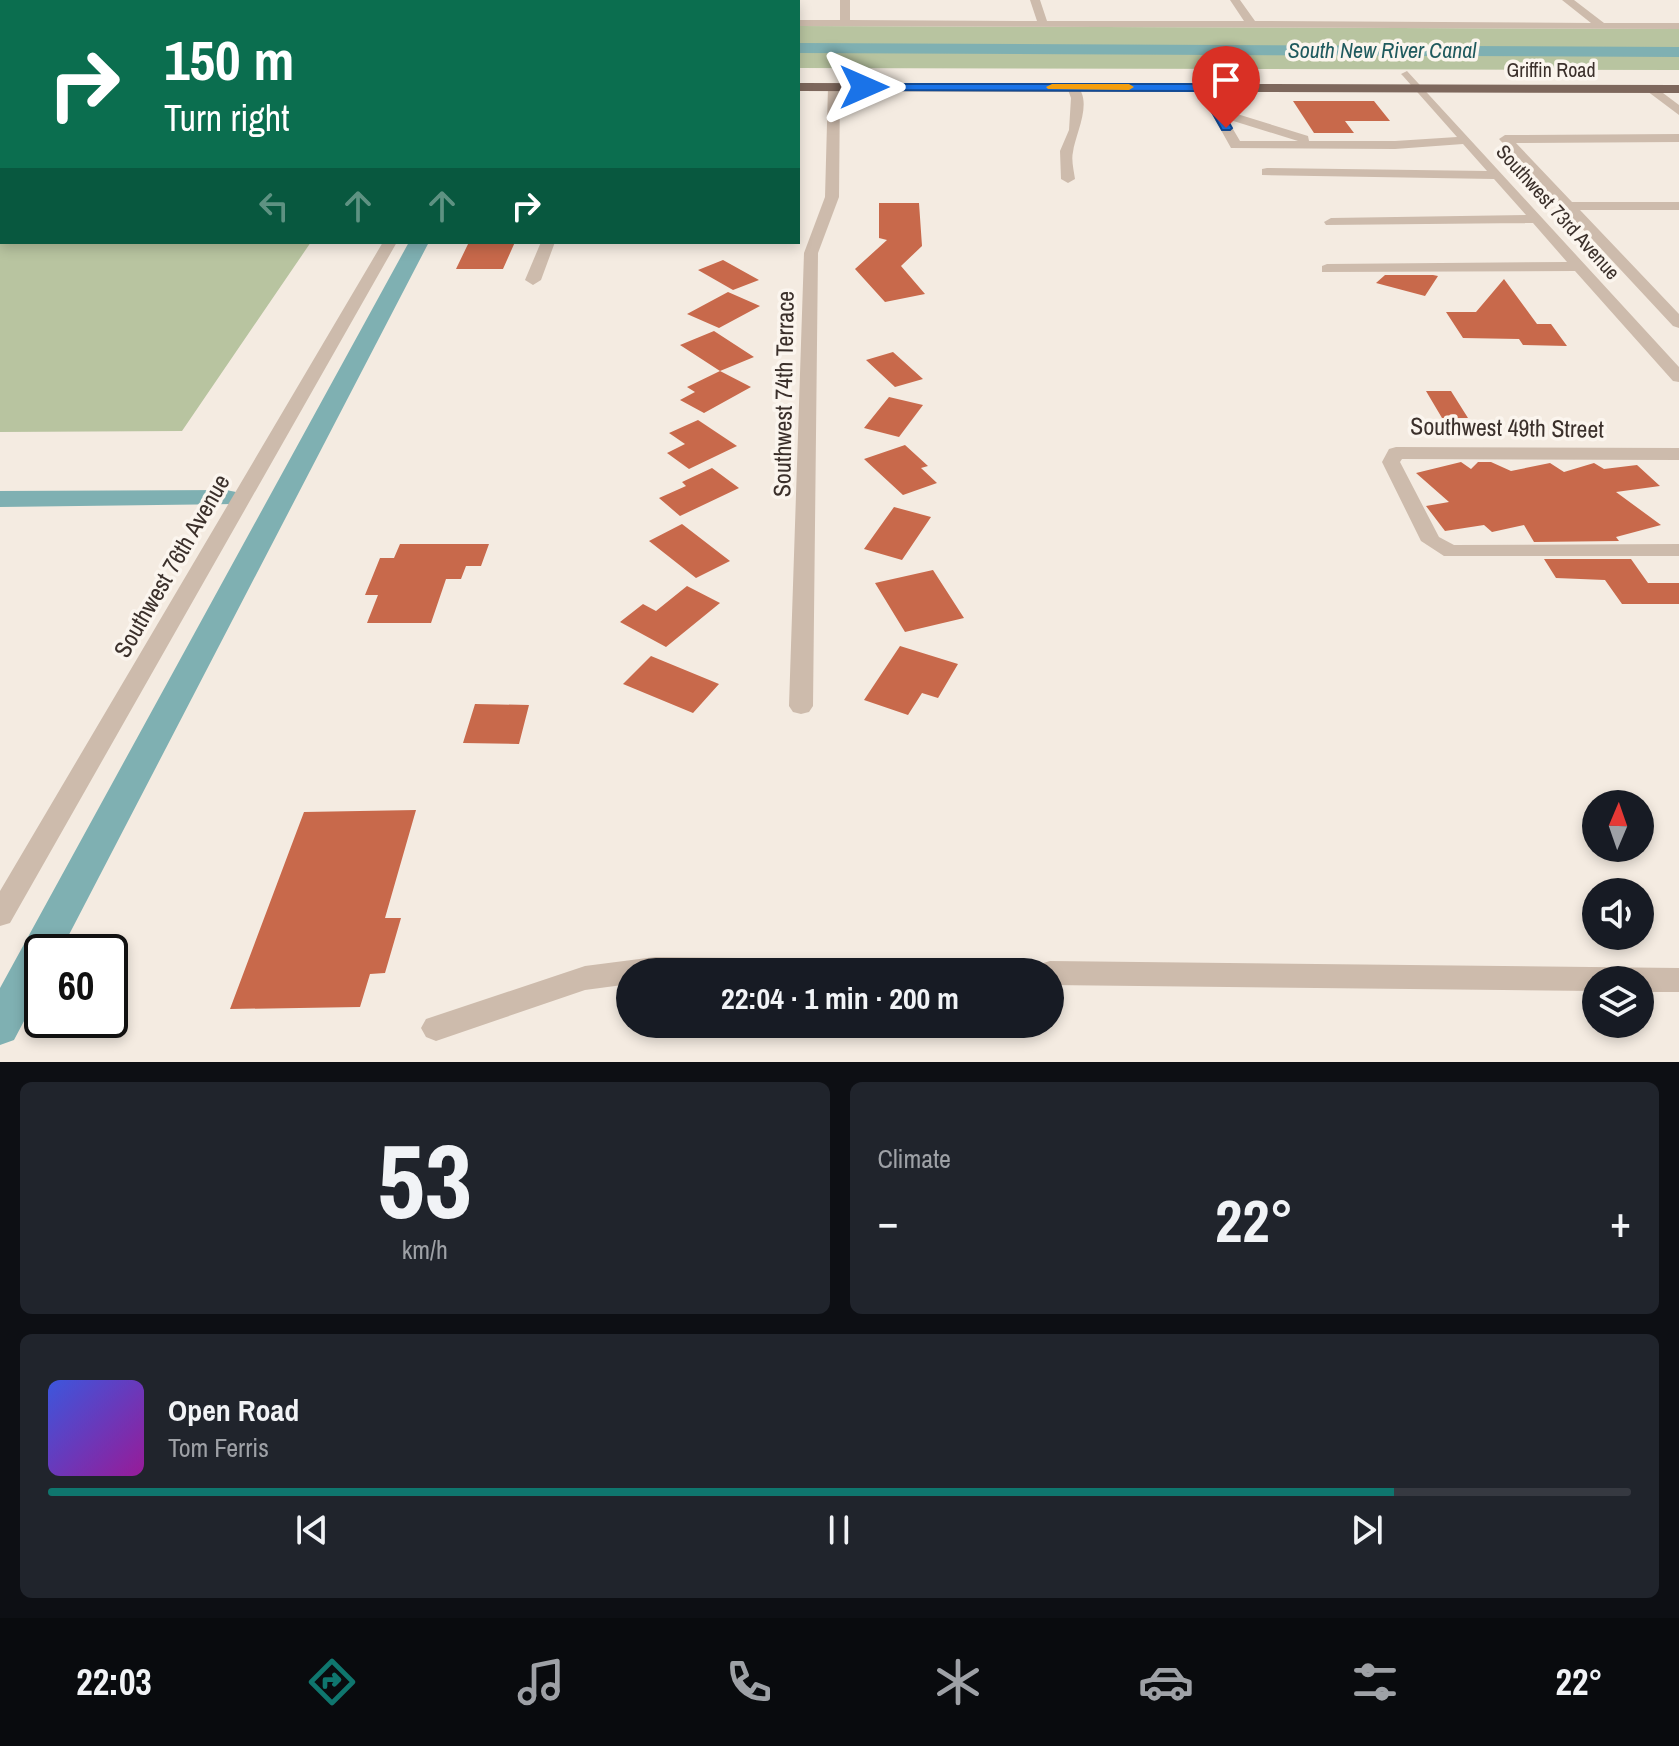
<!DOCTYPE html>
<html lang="en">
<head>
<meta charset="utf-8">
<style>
  :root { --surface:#171b24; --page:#20242c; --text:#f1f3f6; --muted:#9ea1a6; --line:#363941; --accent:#0f766e }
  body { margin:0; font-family:"Archivo Narrow",sans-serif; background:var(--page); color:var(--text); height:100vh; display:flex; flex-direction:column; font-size:30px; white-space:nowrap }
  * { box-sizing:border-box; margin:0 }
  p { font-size:26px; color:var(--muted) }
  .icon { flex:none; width:44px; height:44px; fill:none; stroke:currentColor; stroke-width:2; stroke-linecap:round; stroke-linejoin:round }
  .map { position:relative; height:1062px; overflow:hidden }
  .panel { display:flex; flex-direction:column; gap:20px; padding:20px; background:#0d0f14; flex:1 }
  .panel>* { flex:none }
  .banner { position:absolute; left:0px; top:0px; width:800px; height:244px; box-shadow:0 4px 12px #0003; background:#0b6e4f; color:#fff; overflow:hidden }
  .needle { width:52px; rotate:2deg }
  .tools { position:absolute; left:1582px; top:790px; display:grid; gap:16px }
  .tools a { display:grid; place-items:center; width:72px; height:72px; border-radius:50%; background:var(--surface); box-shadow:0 4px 12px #0003; font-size:40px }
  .speed { position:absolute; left:24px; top:934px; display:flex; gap:16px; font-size:40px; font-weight:700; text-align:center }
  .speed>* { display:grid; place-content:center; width:104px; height:104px; border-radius:50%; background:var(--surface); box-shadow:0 4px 12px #0003; line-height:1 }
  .speed .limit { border:4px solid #111; border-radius:12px; background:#fff; color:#111 }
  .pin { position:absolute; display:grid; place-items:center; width:68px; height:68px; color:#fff; margin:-82px -34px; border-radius:50% 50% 50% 0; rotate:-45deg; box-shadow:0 0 8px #0007 }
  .pin .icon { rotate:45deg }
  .me { position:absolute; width:88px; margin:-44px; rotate:90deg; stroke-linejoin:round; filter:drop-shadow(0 0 6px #0008) }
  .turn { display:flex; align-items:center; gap:28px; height:168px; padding:0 32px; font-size:36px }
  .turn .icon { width:104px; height:104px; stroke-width:2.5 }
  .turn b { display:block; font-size:56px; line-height:68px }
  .lanes { display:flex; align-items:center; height:76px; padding:0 32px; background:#0003; justify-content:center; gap:40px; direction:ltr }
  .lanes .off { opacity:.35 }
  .big { font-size:60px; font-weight:700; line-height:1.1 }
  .panel .tile { flex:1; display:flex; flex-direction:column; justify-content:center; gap:12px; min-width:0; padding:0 28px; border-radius:12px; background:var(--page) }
  .panel .dial { align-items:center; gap:0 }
  .dial b { font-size:104px; line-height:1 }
  .song { display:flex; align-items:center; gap:24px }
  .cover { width:96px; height:96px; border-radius:12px; background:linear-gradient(135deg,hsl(230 70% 55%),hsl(300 70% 35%)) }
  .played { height:8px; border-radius:4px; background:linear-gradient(90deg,var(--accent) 85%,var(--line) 85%) }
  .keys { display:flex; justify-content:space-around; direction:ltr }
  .heat { display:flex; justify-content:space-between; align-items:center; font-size:44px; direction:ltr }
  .panel .tiles { flex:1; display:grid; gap:20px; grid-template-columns:1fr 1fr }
  .tile:last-child { grid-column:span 2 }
  .trip { position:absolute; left:616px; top:958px; width:448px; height:80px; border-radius:40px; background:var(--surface); box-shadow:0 4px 12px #0003; font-weight:700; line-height:80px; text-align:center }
  .dock { display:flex; height:128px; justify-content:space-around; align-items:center; background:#090b0e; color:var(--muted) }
  .dock .icon { width:56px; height:56px }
  .dock .on { color:var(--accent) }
  .dock b { font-size:36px; color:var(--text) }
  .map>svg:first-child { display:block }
  .green { fill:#b8c4a0 }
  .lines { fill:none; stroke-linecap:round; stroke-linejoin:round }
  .canal { fill:#7fb0b2; fill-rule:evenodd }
  .building { fill:#c8694b }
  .minor { fill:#cdbbac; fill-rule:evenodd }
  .major { fill:#7d675c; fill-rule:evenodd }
  .route { fill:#1a73e8; stroke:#114b97; stroke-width:2 }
  .slow { fill:#f59e0b }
  .labels { text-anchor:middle; stroke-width:7; stroke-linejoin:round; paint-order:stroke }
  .far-street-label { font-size:20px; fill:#3b302b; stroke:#fbf5ee }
  .far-water-label { font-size:22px; font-style:italic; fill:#1f5a5e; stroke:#fbf5ee }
  .street-label { font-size:24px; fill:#3b302b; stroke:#fbf5ee }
</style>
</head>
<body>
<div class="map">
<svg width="1679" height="1062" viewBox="0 0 1679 1062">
  <rect width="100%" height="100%" fill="#f4ebe1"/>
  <path class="green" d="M798,26L1679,29V70L798,68Z
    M0,231L2,242H311L182,431L0,432Z"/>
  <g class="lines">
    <path class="canal" d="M0,40H2V50H0Z
      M798,43L1679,47V57L798,53Z
      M409,242H429L60,952H42V987L14,1040L0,1045V988Z
      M226,490L236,492L240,498L236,504L0,507V491Z"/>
  </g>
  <path class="building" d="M1293,101H1374L1390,121H1345L1354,133H1314Z
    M879,203H919L922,246L901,266L925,294L885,302L855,269L887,240L879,238Z
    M469,242H515L503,269H456Z
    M723,260L759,280L733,290L698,270Z
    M1385,275H1433L1438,276L1425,296L1376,283Z
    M1504,279L1537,324H1551L1567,346L1523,345L1519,339L1463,338L1446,312H1476Z
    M728,292L760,306L719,328L687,314Z
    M714,331L754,357L720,371L751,387L704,413L680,400L695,392L687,387L720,371L680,345Z
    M893,352L923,379L895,387L866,360Z
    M1426,391H1451L1468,418H1442Z
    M889,397L923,405L899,437L864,428Z
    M698,420L737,446L689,469L667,453L685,444L669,433Z
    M905,445L928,466L921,468L937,483L903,495L864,459Z
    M1461,462L1471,469L1478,462H1491L1511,471L1550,463L1564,472L1594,463L1604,469L1637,465L1660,486L1616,492L1661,525L1616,537L1619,541L1534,542L1524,525L1492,532L1484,525L1445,531L1426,506L1449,502L1416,473Z
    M712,468L739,488L680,516L659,498L686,486L682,482Z
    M894,507L931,517L902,560L864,549Z
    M682,524L730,561L696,578L649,541Z
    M400,544H489L481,566H466L461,579H446L431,623H367L378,595H365L380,558H394Z
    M1544,559H1631L1648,583H1679V604H1622L1605,580L1556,578Z
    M933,570L964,618L905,632L875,583Z
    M687,586L720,603L666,647L620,622L643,604L656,611Z
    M900,646L958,664L938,698L922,693L908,715L864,700Z
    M651,656L719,684L693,713L623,684Z
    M475,704L529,705L519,744L463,743Z
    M416,810L385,918H401L385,973L370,974L360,1007L230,1009L304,812Z"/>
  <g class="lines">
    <path class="minor" d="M56,0H68L55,2Z
      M328,0H340L327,2Z
      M840,0H850V20L1037,21L1030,0H1040L1047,21H1244L1230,0H1240L1255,21L1591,23L1562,0H1574L1604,23H1679V29L798,26V20H840Z
      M0,18H2V24H0Z
      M1407,71L1679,367V382L1673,381L1575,271L1322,272V266L1327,264L1567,262L1533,223L1326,225L1324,222L1331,218L1526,215L1494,179L1262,175V169L1267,168L1487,171L1463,144L1395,149L1231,148L1197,87L1207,85L1221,109L1308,136L1309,141H1395L1457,137L1403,76L1401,74ZM1227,119L1298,141H1240Z
      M834,83L840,87L839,197L818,253L813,706L809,712L801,714L793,712L789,706L804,253L825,197L828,87Z
      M1073,83C1096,97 1075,134 1073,152C1071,160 1074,171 1075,179L1068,183L1061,179L1060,151L1069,130L1071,98L1067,87Z
      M1647,87H1655L1679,105V115L1647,91Z
      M1679,134V142L1516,143L1572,202H1679V210H1580L1679,314V328L1673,326L1499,139L1505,135Z
      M383,242H397L10,923L0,926V891Z
      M541,242H555L541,280L533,285L525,280Z
      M1396,447L1679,448V460L1402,459L1400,462L1439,537L1454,545L1679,544V556H1444L1421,541L1382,462L1389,449Z
      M655,957L924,960L934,963L938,972H630V984L585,990L436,1041L426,1037L421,1028L426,1019L585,966Z
      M1050,961L1679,968V992H1640V980H1596V991L1050,985V972H1036L1040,964Z"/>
    <path class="major" d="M0,69H2V75H0Z
      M798,83L1679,85V93L798,91Z
      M0,85H2V93H0Z"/>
  </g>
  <path class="route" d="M1203,84L1209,87L1232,128L1230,130H1222L1200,91L864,90L859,87L864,84Z"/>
  <path class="slow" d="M1052,84H1129L1134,87L1129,90L1048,89L1046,87Z"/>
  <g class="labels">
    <g class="far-street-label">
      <text x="1551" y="77">Griffin Road</text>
      <text transform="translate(1558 212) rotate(48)" y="7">Southwest 73rd Avenue</text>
    </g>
    <g class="far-water-label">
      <text x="1382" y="58">South New River Canal</text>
    </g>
    <g class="street-label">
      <text transform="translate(784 394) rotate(-89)" y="8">Southwest 74th Terrace</text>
      <text transform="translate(1507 428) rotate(1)" y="8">Southwest 49th Street</text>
      <text transform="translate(172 566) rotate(-60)" y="8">Southwest 76th Avenue</text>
    </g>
  </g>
</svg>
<div class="tools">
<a><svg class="needle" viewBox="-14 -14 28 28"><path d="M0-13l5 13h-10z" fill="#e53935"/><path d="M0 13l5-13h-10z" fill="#9ea1a6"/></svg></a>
<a><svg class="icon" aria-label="sound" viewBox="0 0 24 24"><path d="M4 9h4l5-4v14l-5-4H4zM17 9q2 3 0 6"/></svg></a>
<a><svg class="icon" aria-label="layers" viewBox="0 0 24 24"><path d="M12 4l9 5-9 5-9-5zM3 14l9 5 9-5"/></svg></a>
</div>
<div class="speed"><div class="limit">60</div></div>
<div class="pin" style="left:1226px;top:128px;background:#d93025"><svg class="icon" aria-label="arrive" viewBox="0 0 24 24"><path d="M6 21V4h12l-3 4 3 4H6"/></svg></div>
<svg class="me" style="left:864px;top:87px" viewBox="-20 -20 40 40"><path d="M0-17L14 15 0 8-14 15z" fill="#1a73e8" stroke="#fff" stroke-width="4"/></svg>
<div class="trip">22:04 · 1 min · 200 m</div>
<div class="banner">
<div class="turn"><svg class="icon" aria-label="right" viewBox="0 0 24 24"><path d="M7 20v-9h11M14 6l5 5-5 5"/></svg><div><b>150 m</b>Turn right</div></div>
<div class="lanes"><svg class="icon off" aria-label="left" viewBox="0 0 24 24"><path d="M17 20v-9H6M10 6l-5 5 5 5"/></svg><svg class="icon off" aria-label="ahead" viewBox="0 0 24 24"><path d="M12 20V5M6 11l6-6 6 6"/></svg><svg class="icon off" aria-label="ahead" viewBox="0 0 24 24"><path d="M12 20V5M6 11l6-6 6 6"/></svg><svg class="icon" aria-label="right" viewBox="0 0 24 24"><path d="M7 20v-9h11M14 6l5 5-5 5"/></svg></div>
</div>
</div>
<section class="panel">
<div class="tiles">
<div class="tile dial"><b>53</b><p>km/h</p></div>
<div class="tile"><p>Climate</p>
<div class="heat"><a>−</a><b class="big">22°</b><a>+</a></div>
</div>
<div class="tile">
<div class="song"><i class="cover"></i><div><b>Open Road</b><p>Tom Ferris</p></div></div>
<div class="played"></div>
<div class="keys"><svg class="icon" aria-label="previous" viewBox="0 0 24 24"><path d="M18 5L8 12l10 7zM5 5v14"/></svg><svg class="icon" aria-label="pause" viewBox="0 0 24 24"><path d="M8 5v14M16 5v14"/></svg><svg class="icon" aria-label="next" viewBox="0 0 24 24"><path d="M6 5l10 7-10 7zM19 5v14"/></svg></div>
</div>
</div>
</section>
<nav class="dock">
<b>22:03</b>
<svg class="icon on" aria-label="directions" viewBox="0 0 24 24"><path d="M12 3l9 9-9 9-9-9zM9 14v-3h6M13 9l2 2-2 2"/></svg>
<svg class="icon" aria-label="music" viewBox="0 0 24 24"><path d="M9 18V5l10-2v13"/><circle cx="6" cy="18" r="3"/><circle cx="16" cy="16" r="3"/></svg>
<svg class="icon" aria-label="phone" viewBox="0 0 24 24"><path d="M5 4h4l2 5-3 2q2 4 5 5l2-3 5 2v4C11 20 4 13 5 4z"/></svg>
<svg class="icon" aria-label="climate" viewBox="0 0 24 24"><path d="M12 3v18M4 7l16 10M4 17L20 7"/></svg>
<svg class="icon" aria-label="car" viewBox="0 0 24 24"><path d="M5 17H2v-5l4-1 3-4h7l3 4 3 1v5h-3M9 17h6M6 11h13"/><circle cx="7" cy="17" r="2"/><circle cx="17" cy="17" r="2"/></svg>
<svg class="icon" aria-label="filters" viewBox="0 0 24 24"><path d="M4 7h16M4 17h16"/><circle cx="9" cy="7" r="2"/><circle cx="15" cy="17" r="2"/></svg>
<b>22°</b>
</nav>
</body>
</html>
